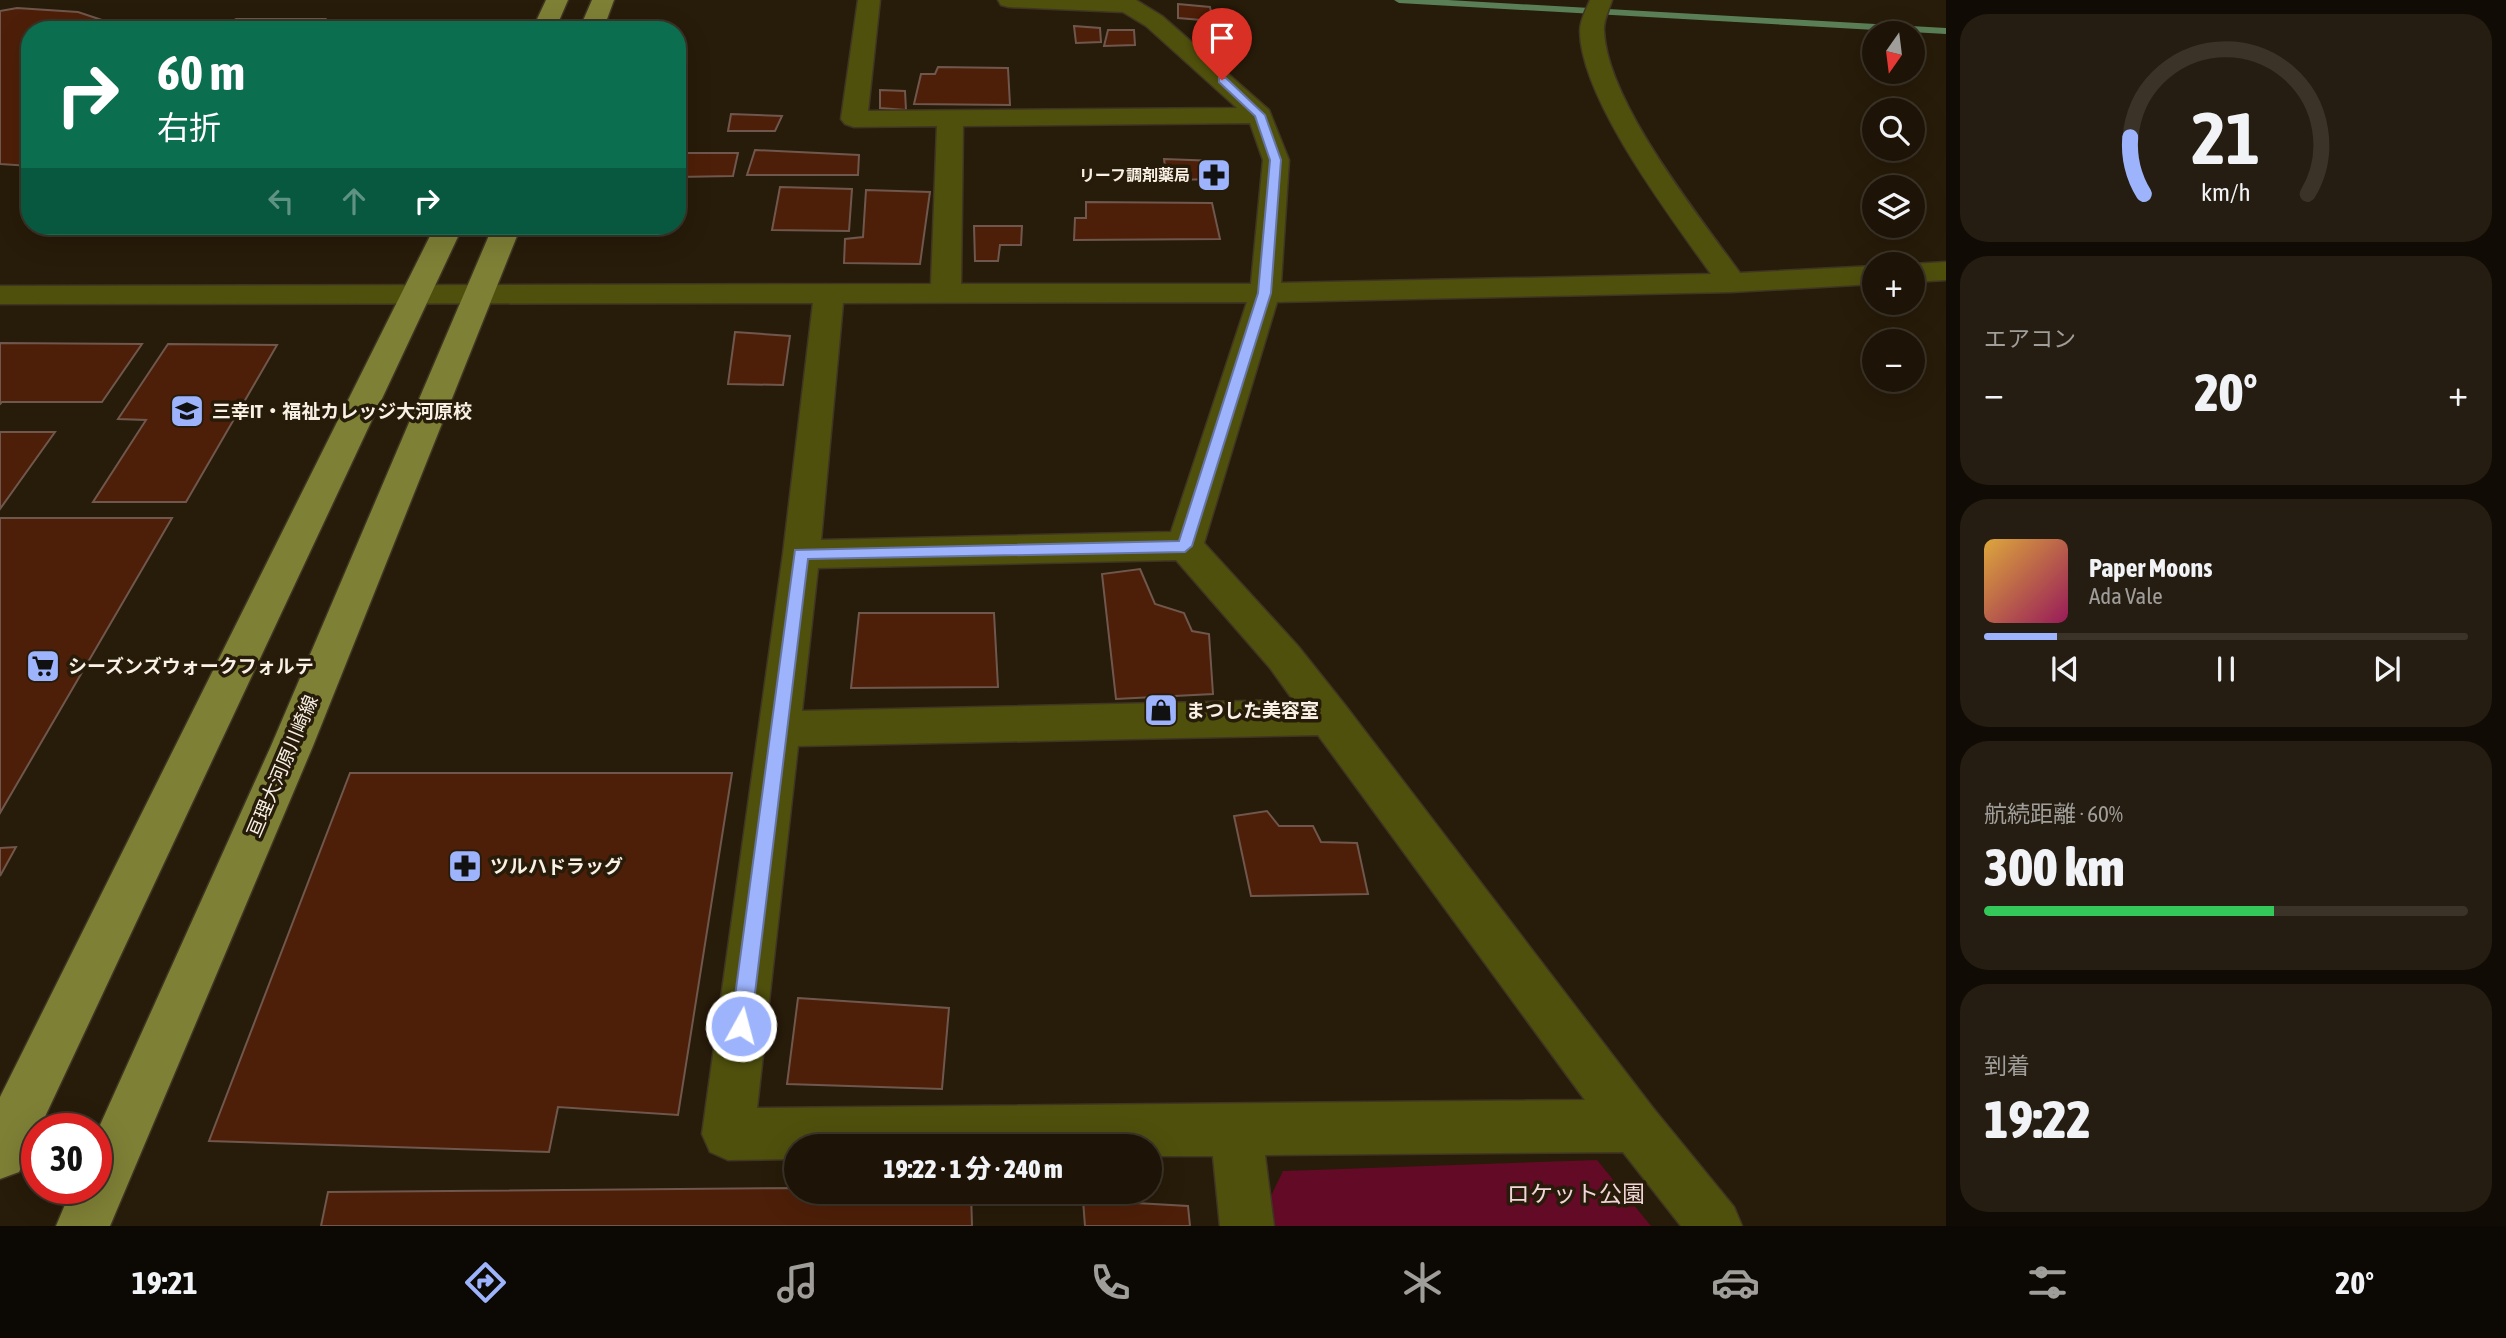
<!DOCTYPE html>
<html lang="ja">
<head>
<meta charset="utf-8">
<style>
  :root { --surface:#1d1407; --page:#251d11; --text:#f1f3f6; --muted:#a09e9b; --line:#3b3328; --accent:#9db4fd }
  body { margin:0; font-family:"Asap Condensed","Noto Sans JP",sans-serif; background:var(--page); color:var(--text); height:100vh; display:flex; flex-direction:column; font-size:26px; white-space:nowrap }
  * { box-sizing:border-box; margin:0 }
  p { font-size:23px; color:var(--muted) }
  .icon { flex:none; width:38px; height:38px; fill:none; stroke:currentColor; stroke-width:2; stroke-linecap:round; stroke-linejoin:round }
  .map { position:relative; flex:1; overflow:hidden }
  .drawer { display:flex; flex-direction:column; gap:14px; padding:14px; background:#100b04; width:560px }
  .drawer>* { flex:none }
  .guide { position:absolute; left:21px; top:21px; width:665px; height:214px; border-radius:28px; box-shadow:0 7px 28px #0002,0 0 0 2px var(--line); background:#0b6e4f; color:#fff; overflow:hidden }
  .needle { width:46px; rotate:194deg }
  .buttons { position:absolute; left:1862px; top:21px; display:grid; gap:14px }
  .buttons a { display:grid; place-items:center; width:63px; height:63px; border-radius:50%; background:var(--surface); box-shadow:0 7px 28px #0002,0 0 0 2px var(--line); font-size:35px }
  .speed { position:absolute; left:21px; top:1113px; display:flex; gap:14px; font-size:35px; font-weight:700; text-align:center }
  .speed>* { display:grid; place-content:center; width:91px; height:91px; border-radius:50%; background:var(--surface); box-shadow:0 7px 28px #0002,0 0 0 2px var(--line); line-height:1 }
  .speed .limit { border:10px solid #d22; background:#fff; color:#111 }
  .pin { position:absolute; display:grid; place-items:center; width:60px; height:60px; color:#fff; margin:-72px -30px; border-radius:50% 50% 50% 0; rotate:-45deg; box-shadow:0 0 7px #0007 }
  .pin .icon { rotate:45deg }
  .me { position:absolute; width:77px; margin:-38px; rotate:7deg; stroke-linejoin:round; filter:drop-shadow(0 0 5px #0008) }
  .turn { display:flex; align-items:center; gap:24px; height:147px; padding:0 21px; font-size:32px }
  .turn .icon { width:91px; height:91px; stroke-width:2.5 }
  .turn b { display:block; font-size:49px; line-height:60px }
  .lanes { display:flex; align-items:center; height:66px; padding:0 21px; background:#0003; justify-content:center; gap:35px; direction:ltr }
  .lanes .off { opacity:.35 }
  .big { font-size:52px; font-weight:800; line-height:1.1 }
  .drawer .tile { flex:1; display:flex; flex-direction:column; justify-content:center; gap:10px; min-width:0; padding:0 24px; border-radius:28px; background:var(--page) }
  .drawer .dial { align-items:center; gap:0 }
  .dial svg { height:182px; overflow:visible; fill:none; stroke:var(--line); stroke-width:7; stroke-linecap:round; text-anchor:middle }
  .dial text { fill:var(--text); stroke:none }
  .song { display:flex; align-items:center; gap:21px }
  .cover { width:84px; height:84px; border-radius:10px; background:linear-gradient(135deg,hsl(40 70% 55%),hsl(330 70% 35%)) }
  .played { height:7px; border-radius:4px; background:linear-gradient(90deg,var(--accent) 15%,var(--line) 15%) }
  .keys { display:flex; justify-content:space-around; direction:ltr }
  .heat { display:flex; justify-content:space-between; align-items:center; font-size:38px; direction:ltr }
  .charge { height:10px; border-radius:5px; background:linear-gradient(90deg,#34c759 60%,var(--line) 0) }
  .trip { position:absolute; left:784px; top:1134px; width:378px; height:70px; border-radius:35px; background:var(--surface); box-shadow:0 7px 28px #0002,0 0 0 2px var(--line); font-weight:800; line-height:70px; text-align:center }
  .dock { display:flex; height:112px; justify-content:space-around; align-items:center; background:#0c0803; color:var(--muted) }
  .dock .icon { width:49px; height:49px }
  .dock .current { color:var(--accent) }
  .dock b { font-size:32px; color:var(--text) }
  main { display:flex; flex:1; min-height:0 }
  .map>svg:first-child { display:block }
  .green { fill:#630a26 }
  .lines { fill:none; stroke-linecap:round; stroke-linejoin:round }
  .stream { fill:#5a7f56; fill-rule:evenodd }
  .building { fill:#4e1f08; stroke:#6f574d; stroke-width:2 }
  .minor-casing { stroke:#403523; stroke-width:3 }
  .major-casing { stroke:#403523; stroke-width:3 }
  .minor { fill:#4f500c; fill-rule:evenodd }
  .major { fill:#7e8036; fill-rule:evenodd }
  .route { fill:#9db4fd; stroke:#6675a4; stroke-width:2 }
  .labels { text-anchor:middle; stroke-width:7; stroke-linejoin:round; paint-order:stroke }
  .far-poi-label { font-size:16px; font-weight:bold; fill:#f9f1e5; stroke:#271b09; text-anchor:end }
  .poi-label { font-size:19px; font-weight:bold; fill:#f9f1e5; stroke:#271b09; text-anchor:start }
  .street-label { font-size:19px; fill:#f9f1e5; stroke:#271b09 }
  .near-park-label { font-size:23px; fill:#f2d5d8; stroke:#271b09 }
</style>
</head>
<body>
<main>
<div class="map">
<svg width="1946" height="1226" viewBox="0 0 1946 1226">
  <rect width="100%" height="100%" fill="#271b09"/>
  <path class="green" d="M1597,1160L1651,1226H1265L1263,1212L1283,1171Z"/>
  <g class="lines">
    <path class="stream" d="M1394,0H1448L1946,28V34L1399,3Z"/>
  </g>
  <path class="building" d="M1178,4L1210,7L1213,21L1178,18Z
    M17,8L78,12L132,30H30V166L0,164V11Z
    M236,19H325L316,30H144L153,26L227,25Z
    M1074,26L1100,28L1101,42L1076,43Z
    M1108,30H1134L1135,45L1104,46Z
    M938,67L1008,68L1010,105L914,104L921,74H935Z
    M880,90L905,91L906,110L880,108Z
    M731,114L782,116L775,131H728Z
    M755,150L859,155L858,175H747Z
    M677,153H738L733,176L677,177Z
    M1164,159L1217,161L1222,179L1167,180Z
    M780,187L852,189L849,231L772,230Z
    M866,190L930,192L920,264L844,263L845,239L863,237Z
    M1086,202L1212,203L1220,239L1074,240L1075,218H1086Z
    M974,226H1022L1021,245H1000L998,261H975Z
    M735,332L790,336L783,385L728,384Z
    M0,343L142,344L102,402H2L0,404Z
    M168,344L277,345L186,502H93L146,420L118,419Z
    M0,432H55L0,509Z
    M0,518H172L0,813Z
    M1140,569L1155,604L1184,613L1192,631L1209,634L1213,694L1116,699L1102,574Z
    M859,613H994L998,687L851,688Z
    M350,773H732L678,1115L558,1107L549,1152L209,1141Z
    M1267,811L1279,826H1313L1321,842L1357,843L1368,894L1251,896L1234,816Z
    M16,847L0,876V848Z
    M798,998L949,1008L942,1089L787,1084Z
    M796,1188V1192H971L972,1226H321L328,1192Z
    M1083,1200L1188,1206L1190,1226H1085Z"/>
  <g class="lines">
    <g class="minor-casing">
      <path id="minor" d="M858,0H880L868,111L1237,108L1146,26L1123,12L1009,7L1001,5L998,0H1136L1162,16L1269,110L1289,160L1281,283L1711,274C1671,217 1581,100 1580,31C1580,20 1586,10 1590,0H1612C1609,10 1603,21 1604,31C1607,102 1699,216 1740,273L1874,266V284L1732,292L1277,302L1204,543L1298,646L1345,705L1653,1108L1734,1207L1742,1226H1681L1623,1152L1265,1155L1274,1226H1220L1213,1156H1150V1146H796V1159L728,1160L710,1152L702,1134L783,554L813,303L0,304V286L931,284L937,126L854,127L845,124L841,119ZM1250,123L1263,160L1251,284H961L963,126ZM1247,302L1171,532L821,540L843,303ZM1176,560L1270,668L1293,700L802,711L818,568ZM1318,735L1585,1100L757,1108L798,746Z
        M1946,262V280L1913,282L1912,264Z"/>
    </g>
    <g class="major-casing">
      <path id="major" d="M546,0H568L555,30H532Z
        M592,0H614L603,30H579Z
        M435,226H463L19,1172L0,1179V1097Z
        M493,226H521L313,746L110,1226H56L72,1188H96V1134L271,746Z"/>
    </g>
    <use href="#minor" class="minor"/>
    <use href="#major" class="major"/>
  </g>
  <path class="route" d="M1219,78H1226L1265,115L1281,160L1271,293L1192,546L1185,552L808,559L751,1026L749,1033L741,1036L734,1033L731,1026L795,550L1179,541L1258,293L1270,160L1255,116L1219,82Z"/>
  <defs>
    <g id="pharmacy-square" transform="scale(1.75)"><rect x="-9" y="-9" width="18" height="18" rx="4" fill="#9db4fd" stroke="#271b09"/><path d="M-2-6h4v4h4v4h-4v4h-4v-4h-4v-4h4Z" fill="#111"/></g>
    <g id="university-square" transform="scale(1.75)"><rect x="-9" y="-9" width="18" height="18" rx="4" fill="#9db4fd" stroke="#271b09"/><path d="M0-5L7-2L0 1L-7-2ZM-4 1L0 2.5L4 1V4Q0 6-4 4Z" fill="#111"/></g>
    <g id="supermarket-square" transform="scale(1.75)"><rect x="-9" y="-9" width="18" height="18" rx="4" fill="#9db4fd" stroke="#271b09"/><path d="M-6-5.5h2.5l.6 2H6L4.5 2H-2.5L-4.4-4H-6ZM-1.5 3.2a1.3 1.3 0 1 0 .1 0ZM3 3.2a1.3 1.3 0 1 0 .1 0Z" fill="#111"/></g>
    <g id="shop-square" transform="scale(1.75)"><rect x="-9" y="-9" width="18" height="18" rx="4" fill="#9db4fd" stroke="#271b09"/><path d="M-5-2.5h2.3a2.7 3.5 0 0 1 5.4 0H5L5.5 6h-11ZM-1.5-2.5h3a1.5 2.3 0 0 0-3 0Z" fill="#111"/></g>
  </defs>
  <g fill-rule="evenodd">
    <use href="#pharmacy-square" x="1214" y="175"/>
    <use href="#university-square" x="187" y="411"/>
    <use href="#supermarket-square" x="43" y="666"/>
    <use href="#shop-square" x="1161" y="710"/>
    <use href="#pharmacy-square" x="465" y="866"/>
  </g>
  <g class="labels">
    <g class="far-poi-label">
      <text x="1190" y="181">リーフ調剤薬局</text>
    </g>
    <g class="poi-label">
      <text x="212" y="418">三幸IT・福祉カレッジ大河原校</text>
      <text x="68" y="673">シーズンズウォークフォルテ</text>
      <text x="1186" y="717">まつした美容室</text>
      <text x="490" y="873">ツルハドラッグ</text>
    </g>
    <g class="street-label">
      <text transform="translate(282 766) rotate(-67)" y="7">亘理大河原川崎線</text>
    </g>
    <g class="near-park-label">
      <text x="1576" y="1202">ロケット公園</text>
    </g>
  </g>
</svg>
<div class="buttons">
<a><svg class="needle" viewBox="-14 -14 28 28"><path d="M0-13l5 13h-10z" fill="#e53935"/><path d="M0 13l5-13h-10z" fill="#a09e9b"/></svg></a>
<a><svg class="icon" aria-label="search" viewBox="0 0 24 24"><circle cx="10" cy="10" r="6"/><path d="M15 15l6 6"/></svg></a>
<a><svg class="icon" aria-label="layers" viewBox="0 0 24 24"><path d="M12 4l9 5-9 5-9-5zM3 14l9 5 9-5"/></svg></a>
<a>+</a>
<a>−</a>
</div>
<div class="speed"><div class="limit">30</div></div>
<div class="pin" style="left:1222px;top:80px;background:#d93025"><svg class="icon" aria-label="arrive" viewBox="0 0 24 24"><path d="M6 21V4h12l-3 4 3 4H6"/></svg></div>
<svg class="me" style="left:741px;top:1026px" viewBox="-20 -20 40 40"><circle r="17" fill="#9db4fd" stroke="#fff" stroke-width="3"/><path d="M0-11L8 9 0 5-8 9z" fill="#fff"/></svg>
<div class="trip">19:22 · 1 分 · 240 m</div>
<div class="guide">
<div class="turn"><svg class="icon" aria-label="right" viewBox="0 0 24 24"><path d="M7 20v-9h11M14 6l5 5-5 5"/></svg><div><b>60 m</b>右折</div></div>
<div class="lanes"><svg class="icon off" aria-label="left" viewBox="0 0 24 24"><path d="M17 20v-9H6M10 6l-5 5 5 5"/></svg><svg class="icon off" aria-label="ahead" viewBox="0 0 24 24"><path d="M12 20V5M6 11l6-6 6 6"/></svg><svg class="icon" aria-label="right" viewBox="0 0 24 24"><path d="M7 20v-9h11M14 6l5 5-5 5"/></svg></div>
</div>
</div>
<section class="drawer">
<div class="tile dial"><svg viewBox="0 0 100 80">
<path d="M14 69A42 42 0 1 1 86 69"/>
<path d="M14 69A42 42 0 0 1 8 44" stroke="#9db4fd"/>
<text x="50" y="56" font-size="32" font-weight="700">21</text>
<text x="50" y="72" font-size="11">km/h</text>
</svg></div>
<div class="tile"><p>エアコン</p>
<div class="heat"><a>−</a><b class="big">20°</b><a>+</a></div>
</div>
<div class="tile">
<div class="song"><i class="cover"></i><div><b>Paper Moons</b><p>Ada Vale</p></div></div>
<div class="played"></div>
<div class="keys"><svg class="icon" aria-label="previous" viewBox="0 0 24 24"><path d="M18 5L8 12l10 7zM5 5v14"/></svg><svg class="icon" aria-label="pause" viewBox="0 0 24 24"><path d="M8 5v14M16 5v14"/></svg><svg class="icon" aria-label="next" viewBox="0 0 24 24"><path d="M6 5l10 7-10 7zM19 5v14"/></svg></div>
</div>
<div class="tile"><p>航続距離 · 60%</p><b class="big">300 km</b><div class="charge"></div></div>
<div class="tile"><p>到着</p><b class="big">19:22</b></div>
</section>
</main>
<nav class="dock">
<b>19:21</b>
<svg class="icon current" aria-label="directions" viewBox="0 0 24 24"><path d="M12 3l9 9-9 9-9-9zM9 14v-3h6M13 9l2 2-2 2"/></svg>
<svg class="icon" aria-label="music" viewBox="0 0 24 24"><path d="M9 18V5l10-2v13"/><circle cx="6" cy="18" r="3"/><circle cx="16" cy="16" r="3"/></svg>
<svg class="icon" aria-label="phone" viewBox="0 0 24 24"><path d="M5 4h4l2 5-3 2q2 4 5 5l2-3 5 2v4C11 20 4 13 5 4z"/></svg>
<svg class="icon" aria-label="climate" viewBox="0 0 24 24"><path d="M12 3v18M4 7l16 10M4 17L20 7"/></svg>
<svg class="icon" aria-label="car" viewBox="0 0 24 24"><path d="M5 17H2v-5l4-1 3-4h7l3 4 3 1v5h-3M9 17h6M6 11h13"/><circle cx="7" cy="17" r="2"/><circle cx="17" cy="17" r="2"/></svg>
<svg class="icon" aria-label="filters" viewBox="0 0 24 24"><path d="M4 7h16M4 17h16"/><circle cx="9" cy="7" r="2"/><circle cx="15" cy="17" r="2"/></svg>
<b>20°</b>
</nav>
</body>
</html>
